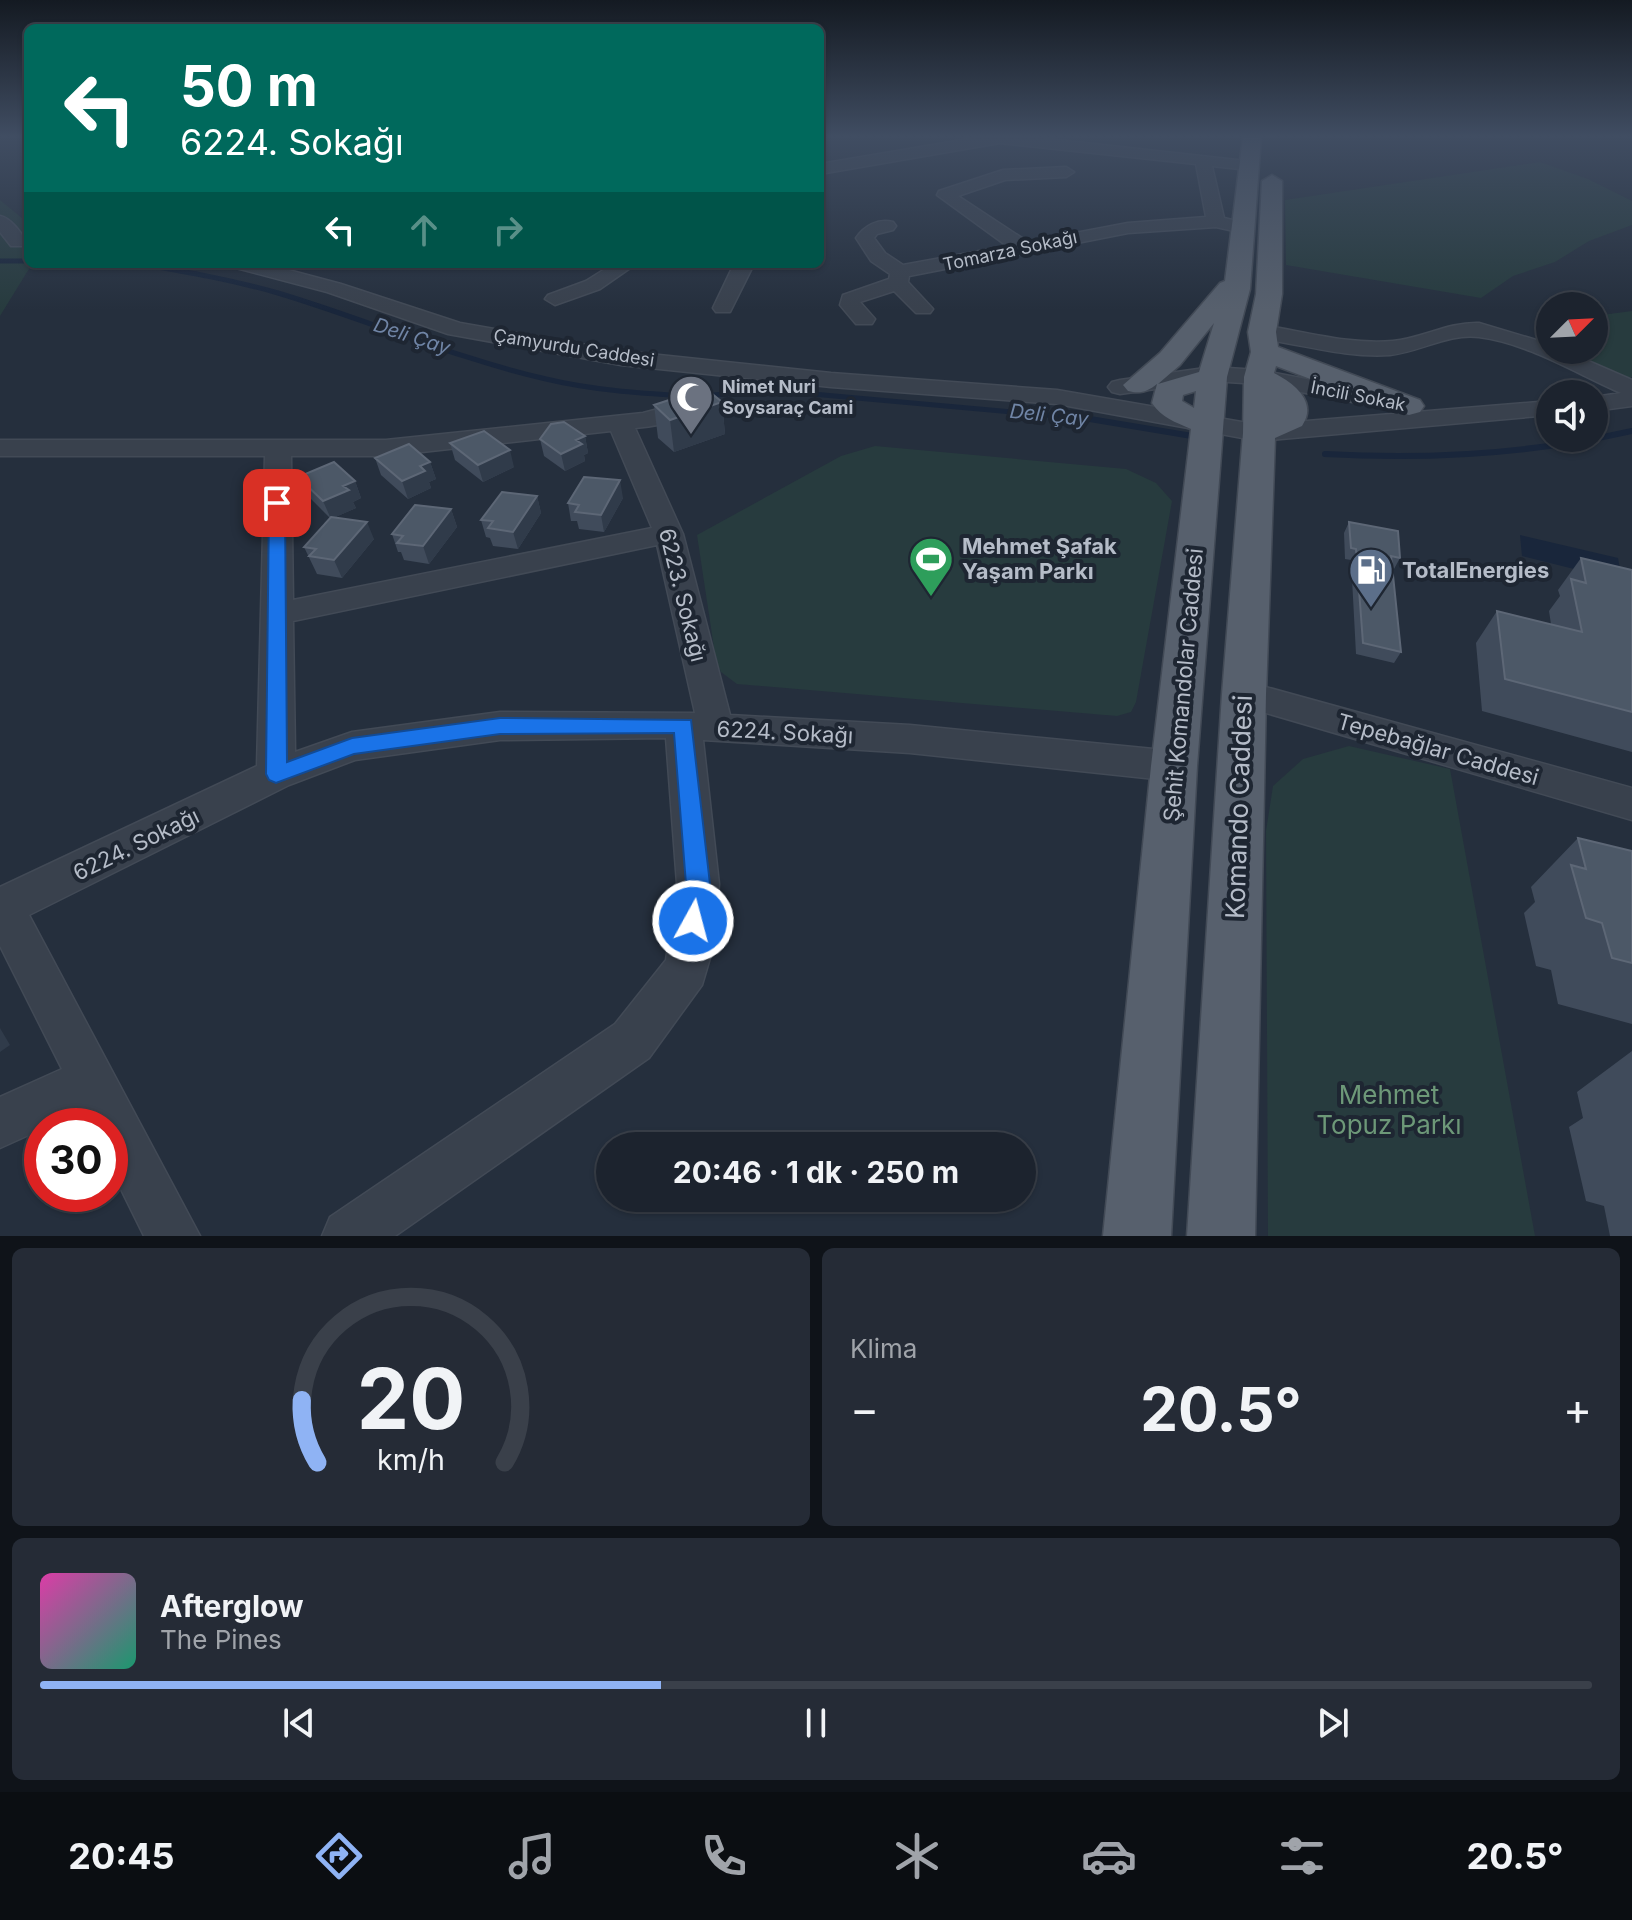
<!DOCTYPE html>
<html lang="tr">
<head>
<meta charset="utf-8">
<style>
  :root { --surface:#1c232e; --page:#252b36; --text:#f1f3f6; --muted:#a0a4aa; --line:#3a404a; --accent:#8fb3f4 }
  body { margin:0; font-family:Inter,sans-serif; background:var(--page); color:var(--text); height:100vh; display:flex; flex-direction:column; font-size:30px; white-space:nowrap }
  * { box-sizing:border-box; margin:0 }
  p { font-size:26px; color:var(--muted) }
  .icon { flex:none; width:44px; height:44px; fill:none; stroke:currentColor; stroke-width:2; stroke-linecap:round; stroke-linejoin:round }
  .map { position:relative; height:1236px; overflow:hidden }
  .side { display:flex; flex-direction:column; gap:12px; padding:12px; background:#0f1319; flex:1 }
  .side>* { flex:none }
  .guide { position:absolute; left:24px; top:24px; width:800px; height:244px; border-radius:12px; box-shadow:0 2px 6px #0004,0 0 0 2px var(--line); background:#00695c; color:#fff; overflow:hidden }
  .needle { width:52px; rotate:66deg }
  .controls { position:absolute; left:1536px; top:292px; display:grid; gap:16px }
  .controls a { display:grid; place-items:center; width:72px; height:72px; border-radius:50%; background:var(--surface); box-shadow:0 2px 6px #0004,0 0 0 2px var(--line); font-size:40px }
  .speed { position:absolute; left:24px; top:1108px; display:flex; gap:16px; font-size:40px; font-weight:700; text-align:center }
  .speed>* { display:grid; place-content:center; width:104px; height:104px; border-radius:50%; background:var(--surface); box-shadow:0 2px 6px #0004,0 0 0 2px var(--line); line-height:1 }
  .speed .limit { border:12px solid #d22; background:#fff; color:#111 }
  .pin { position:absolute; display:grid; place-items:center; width:68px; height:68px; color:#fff; margin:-34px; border-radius:16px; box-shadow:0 4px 12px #0006 }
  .me { position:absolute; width:88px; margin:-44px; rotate:7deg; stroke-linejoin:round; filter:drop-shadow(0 0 6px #0008) }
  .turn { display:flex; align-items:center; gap:28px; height:168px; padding:0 24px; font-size:36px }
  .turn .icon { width:104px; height:104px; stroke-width:2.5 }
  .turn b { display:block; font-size:56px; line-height:68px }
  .lanes { display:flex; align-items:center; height:76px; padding:0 24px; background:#0003; justify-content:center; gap:40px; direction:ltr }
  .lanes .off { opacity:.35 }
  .big { font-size:60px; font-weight:700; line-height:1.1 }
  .side .tile { flex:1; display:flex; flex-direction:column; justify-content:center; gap:12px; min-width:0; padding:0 28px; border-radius:12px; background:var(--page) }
  .side .dial { align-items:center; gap:0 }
  .dial svg { height:208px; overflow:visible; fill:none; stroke:var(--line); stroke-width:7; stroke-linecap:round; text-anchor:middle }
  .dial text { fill:var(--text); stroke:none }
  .song { display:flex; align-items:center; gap:24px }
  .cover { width:96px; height:96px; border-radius:12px; background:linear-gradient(135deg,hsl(320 70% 55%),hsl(160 70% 35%)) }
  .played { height:8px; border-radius:4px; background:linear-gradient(90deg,var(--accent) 40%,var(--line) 40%) }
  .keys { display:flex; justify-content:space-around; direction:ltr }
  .heat { display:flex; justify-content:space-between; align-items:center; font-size:44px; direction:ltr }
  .side .tiles { flex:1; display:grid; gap:12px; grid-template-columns:1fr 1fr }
  .tile:last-child { grid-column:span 2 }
  .trip { position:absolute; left:596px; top:1132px; width:440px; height:80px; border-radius:40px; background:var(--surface); box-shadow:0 2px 6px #0004,0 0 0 2px var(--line); font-weight:700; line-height:80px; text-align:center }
  .dock { display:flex; height:128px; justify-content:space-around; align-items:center; background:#0b0e12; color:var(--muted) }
  .dock .icon { width:56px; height:56px }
  .dock .selected { color:var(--accent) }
  .dock b { font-size:36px; color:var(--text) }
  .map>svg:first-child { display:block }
  .green { fill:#273b3e }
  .water { fill:#19263b }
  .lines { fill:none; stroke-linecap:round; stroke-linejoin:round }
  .stream-far1 { stroke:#19263b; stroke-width:5 }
  .stream { stroke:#19263b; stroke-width:6 }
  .minor-casing { stroke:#424a56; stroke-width:3 }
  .major-casing { stroke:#424a56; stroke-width:3 }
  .minor { fill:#39414d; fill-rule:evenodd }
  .major { fill:#57606d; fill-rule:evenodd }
  .wall { fill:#404b5b }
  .shaded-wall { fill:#303b4a }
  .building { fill:#4c5867; stroke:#5d6776; stroke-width:2 }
  .route { fill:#1a73e8; stroke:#114b97; stroke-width:2 }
  .labels { text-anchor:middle; stroke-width:8; stroke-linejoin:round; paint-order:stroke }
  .far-street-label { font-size:18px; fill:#b5bcc8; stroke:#1e2632 }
  .far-poi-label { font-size:18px; font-weight:bold; fill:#b5bcc8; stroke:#1e2632; text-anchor:start }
  .far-water-label { font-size:20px; font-style:italic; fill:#7085a6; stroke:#1e2632 }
  .poi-label { font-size:22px; font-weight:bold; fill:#b5bcc8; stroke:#1e2632; text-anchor:start }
  .street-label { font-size:22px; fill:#b5bcc8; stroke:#1e2632 }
  .near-street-label { font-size:26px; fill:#b5bcc8; stroke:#1e2632 }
  .near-park-label { font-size:26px; fill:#6d9878; stroke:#1e2632 }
</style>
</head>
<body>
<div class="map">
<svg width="1632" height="1236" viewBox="0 0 1632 1236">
  <rect width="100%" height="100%" fill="#252f3d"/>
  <path class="green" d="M1540,162L1588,179L1632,201V225L1589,241L1555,262L1513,276L1481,298L1286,265L1285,200Z
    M0,200L28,223V264H32L0,316Z
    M1632,311V377L1625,379L1565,350H1594V316Z
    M875,446L1126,469L1156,483L1172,501L1136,702L1131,712L1117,716L737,684L721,672L716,661L697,535L841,456Z
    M1349,746L1450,769L1535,1236H1268L1266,831L1273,786L1303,759Z"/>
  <path class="water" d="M1520,535L1618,558L1622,581L1522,556Z"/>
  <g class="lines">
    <path class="stream-far1" d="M0,261H28
      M141,264C187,272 233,280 278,293C368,320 454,358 546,379C592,390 638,393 685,396
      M714,395L768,390L1090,419"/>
    <path class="stream" d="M1078,417L1192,436
      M1325,454C1429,460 1530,454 1632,431"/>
    <g class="minor-casing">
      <path id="minor" d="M980,137H1031L1255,162V168L1249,170L1212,166L1224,218L1249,224L1252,228L1243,233L1216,227L1128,233L909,276L908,282L933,309L930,313H916L894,291L860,302L875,319L872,324H856L840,305L843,295L889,279L890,274L871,261L856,238C864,226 878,218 893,222L896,226L893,230L877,234L874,238L885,253L903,265L1007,246L937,195L939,191L1003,170L1066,167L1074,172L1066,177L1005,180L958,196L1028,242L1128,223L1206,217L1196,164L1000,143L820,174V164Z
        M0,216C11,218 21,233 27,242L25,246H11L0,232Z
        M233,264H266L341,284L460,323L621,351L831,373L1057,390L1259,425L1550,401V415L1259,441L1057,404L831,387L621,365L448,334L327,292L236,268Z
        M613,264H636L600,289L555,305L545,299L548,295L586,281Z
        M734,264H754L730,312H716L713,308Z
        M1479,323L1543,342L1550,345V350H1563L1632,380V406L1594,411V397L1621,393C1577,374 1528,343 1479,337C1448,333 1420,352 1390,355C1347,358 1304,345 1262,339L1251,332L1262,325C1305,332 1350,345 1393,341C1423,338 1448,322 1479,323Z
        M1212,367L1259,370L1394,396L1403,398L1406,403L1403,408L1394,410L1259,384L1212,381L1120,394L1112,392L1108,387L1112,382L1120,380Z
        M695,394L704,396L707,401C693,420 657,426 635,428L683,534L730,715L910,725L1174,751L1187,756L1193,766L1187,776L1174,781L910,753L703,740L719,884L715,941L702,985L649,1058L395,1236H322L330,1217L615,1024L666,960L677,884L666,738L500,740L355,760L289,785L29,915L200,1236H144L110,1167V1126H90L82,1110L49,1126H42V1129L0,1148V1097L62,1069L0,946V887L257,766L265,456H0V440H386L643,413L662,408ZM611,431L652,528L293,600L291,456H386ZM657,545L695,713L500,712L352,732L295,752L293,621Z
        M1244,681L1632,788V820L1232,703L1227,694L1232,685Z"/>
    </g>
    <g class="major-casing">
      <path id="major" d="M1243,137H1261L1250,289L1227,377L1197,766L1171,1236H1103L1151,766L1191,429C1175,422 1162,418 1152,403L1157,384C1147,392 1140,394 1128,391L1123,385L1160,353L1220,283L1225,281ZM1214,323L1199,372L1158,384L1180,365ZM1196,391L1194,408L1182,401L1183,395Z
        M1272,175L1282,181V294L1276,332L1278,347L1420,400L1424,406L1420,412L1409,415L1398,412L1276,366L1274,373C1294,383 1318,402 1302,426L1275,438L1266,694L1255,1236H1187L1222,694L1243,433L1244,377L1251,352L1248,332L1256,294L1262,181Z"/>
    </g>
    <use href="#minor" class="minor"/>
    <use href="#major" class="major"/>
  </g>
  <path class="wall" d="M722,402L725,434L674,452L658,438L654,405Z
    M585,436L588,453L584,455L585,461L565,471L544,456L540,439Z
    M450,443L514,467L483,482L455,460Z
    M375,458L430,462L436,479L429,482L431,488L408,499L381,475Z
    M298,477L355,481L361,498L353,502L356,508L333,518L374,539L342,578L317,574L304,547L330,518L306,494Z
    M537,496L541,513L518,549L493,546L490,538L486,537L481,520Z
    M623,498L604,532L579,529L577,521H571L568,503Z
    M451,509L457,527L429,564L404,560L401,552H398L392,534Z
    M1349,522L1400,558L1394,569H1392L1401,652L1394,663L1356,654L1351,560L1345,559L1344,533Z
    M1581,558L1632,570V752L1482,711L1476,643L1497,611L1551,624L1549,611L1560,596L1558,590Z
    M1578,838L1632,851V1024L1558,1004L1551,970L1536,966L1524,913L1535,902L1531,887Z
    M1632,1051V1236H1610L1604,1206L1586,1201L1569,1127L1583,1118L1577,1092Z"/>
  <path class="shaded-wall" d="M722,402L725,434L674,452L670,420Z
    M585,436L588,453L584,455L585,461L565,471L561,454L576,440Z
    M510,450L514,467L483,482L478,465Z
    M430,462L436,479L429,482L431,488L408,499L402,481L420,466Z
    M620,480L623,498L604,532L601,515Z
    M355,481L361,498L353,502L356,508L331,519L323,501L343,486Z
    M537,496L541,513L518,549L513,532Z
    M451,509L457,527L429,564L423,546Z
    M367,522L374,539L342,578L334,560Z
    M0,1028L10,1045L0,1052Z"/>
  <path class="building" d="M705,388L722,402L670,420L654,405Z
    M564,422L585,436L576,440L582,444L561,454L540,439L551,424Z
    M484,431L510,450L478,465L450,443Z
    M409,444L430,462L420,466L425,471L402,481L375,458Z
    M334,462L355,481L343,486L349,490L323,501L298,477Z
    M584,477L620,480L601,515L575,512L579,505L568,503Z
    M502,492L537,496L513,532L488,528L493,521L481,520Z
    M415,505L451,509L423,546L397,543L403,536L392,534Z
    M331,517L367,522L334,560L309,556L316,549L304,547Z
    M1349,522L1398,531L1400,558L1391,556L1401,652L1363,643L1356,549L1351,548Z
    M1581,558L1632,570V712L1505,679L1497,611L1582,632L1571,579L1586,583Z
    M1578,838L1632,851V963L1612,958L1602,923L1586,918L1571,865L1586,869Z"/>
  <linearGradient id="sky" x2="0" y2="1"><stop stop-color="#141a22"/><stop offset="0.44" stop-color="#404d62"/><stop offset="1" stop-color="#404d62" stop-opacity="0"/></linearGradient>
  <rect width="1632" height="310" fill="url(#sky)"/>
  <path class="route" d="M277,498L285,503L287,762L352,738L500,718L691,720L710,884L702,928L693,932L684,928L681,921L686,884L674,733L500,734L354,754L276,783L269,780L266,774L269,503Z"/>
  <defs>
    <g id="mosque-pin" transform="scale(2.3)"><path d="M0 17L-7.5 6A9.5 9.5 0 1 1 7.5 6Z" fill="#6b7280" stroke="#1e2632"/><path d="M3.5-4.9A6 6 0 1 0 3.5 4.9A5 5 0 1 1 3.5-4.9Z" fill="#fff"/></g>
    <g id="stadium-pin" transform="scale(2.3)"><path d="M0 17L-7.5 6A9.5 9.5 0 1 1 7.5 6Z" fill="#2e9e5b" stroke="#1e2632"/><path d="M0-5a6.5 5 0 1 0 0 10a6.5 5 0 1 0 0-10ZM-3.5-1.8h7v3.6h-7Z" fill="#fff"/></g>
    <g id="fuel-pin" transform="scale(2.3)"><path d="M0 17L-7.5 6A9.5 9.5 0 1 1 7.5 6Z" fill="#5c6f8a" stroke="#1e2632"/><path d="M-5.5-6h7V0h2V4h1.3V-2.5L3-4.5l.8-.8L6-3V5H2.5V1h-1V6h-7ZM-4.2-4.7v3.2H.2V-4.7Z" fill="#fff"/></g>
  </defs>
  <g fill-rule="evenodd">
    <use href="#mosque-pin" x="691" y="397"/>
    <use href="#stadium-pin" x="931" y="559"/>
    <use href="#fuel-pin" x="1371" y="570"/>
  </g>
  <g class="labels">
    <g class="far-street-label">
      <text transform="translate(1010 251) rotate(-12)" y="6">Tomarza Sokağı</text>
      <text transform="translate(574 348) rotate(9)" y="6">Çamyurdu Caddesi</text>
      <text transform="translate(1358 396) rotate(11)" y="6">İncili Sokak</text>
    </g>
    <g class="far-poi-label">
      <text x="722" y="393">Nimet Nuri<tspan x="722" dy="21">Soysaraç Cami</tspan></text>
    </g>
    <g class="far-water-label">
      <text transform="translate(412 336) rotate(18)" y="7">Deli Çay</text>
      <text transform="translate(1049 415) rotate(6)" y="7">Deli Çay</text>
    </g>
    <g class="poi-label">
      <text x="962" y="554">Mehmet Şafak<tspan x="962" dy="25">Yaşam Parkı</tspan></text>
      <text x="1402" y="578">TotalEnergies</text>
    </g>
    <g class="street-label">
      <text transform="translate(683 595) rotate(76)" y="8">6223. Sokağı</text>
      <text transform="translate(1183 685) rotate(-85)" y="8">Şehit Komandolar Caddesi</text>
      <text transform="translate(785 732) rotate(3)" y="8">6224. Sokağı</text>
      <text transform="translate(1438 749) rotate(16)" y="8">Tepebağlar Caddesi</text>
      <text transform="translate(136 844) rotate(-26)" y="8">6224. Sokağı</text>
    </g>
    <g class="near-street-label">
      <text transform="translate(1239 807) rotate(-88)" y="9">Komando Caddesi</text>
    </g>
    <g class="near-park-label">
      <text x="1389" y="1104">Mehmet<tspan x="1389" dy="30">Topuz Parkı</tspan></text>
    </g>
  </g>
</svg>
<div class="controls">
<a><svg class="needle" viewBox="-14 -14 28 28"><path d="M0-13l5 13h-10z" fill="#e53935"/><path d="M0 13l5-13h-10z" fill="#a0a4aa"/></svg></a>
<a><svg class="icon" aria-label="sound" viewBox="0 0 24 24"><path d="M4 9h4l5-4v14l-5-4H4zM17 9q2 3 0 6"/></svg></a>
</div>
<div class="speed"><div class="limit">30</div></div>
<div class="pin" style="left:277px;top:503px;background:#d93025"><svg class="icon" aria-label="arrive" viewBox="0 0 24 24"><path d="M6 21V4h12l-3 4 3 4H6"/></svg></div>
<svg class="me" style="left:693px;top:921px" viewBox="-20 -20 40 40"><circle r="17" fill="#1a73e8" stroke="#fff" stroke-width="3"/><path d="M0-11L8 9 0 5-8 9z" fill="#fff"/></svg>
<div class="trip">20:46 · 1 dk · 250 m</div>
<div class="guide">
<div class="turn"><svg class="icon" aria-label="left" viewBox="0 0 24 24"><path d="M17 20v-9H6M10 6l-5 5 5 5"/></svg><div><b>50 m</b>6224. Sokağı</div></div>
<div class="lanes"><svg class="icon" aria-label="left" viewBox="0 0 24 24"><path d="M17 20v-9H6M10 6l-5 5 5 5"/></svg><svg class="icon off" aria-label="ahead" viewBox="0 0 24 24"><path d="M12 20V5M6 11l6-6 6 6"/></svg><svg class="icon off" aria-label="right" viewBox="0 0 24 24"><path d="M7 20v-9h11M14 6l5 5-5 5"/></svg></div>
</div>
</div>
<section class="side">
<div class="tiles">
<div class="tile dial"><svg viewBox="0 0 100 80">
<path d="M14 69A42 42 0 1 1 86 69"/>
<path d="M14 69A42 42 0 0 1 8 45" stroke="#8fb3f4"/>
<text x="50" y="56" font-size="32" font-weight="700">20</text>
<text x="50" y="72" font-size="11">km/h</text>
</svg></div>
<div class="tile"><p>Klima</p>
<div class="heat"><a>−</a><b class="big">20.5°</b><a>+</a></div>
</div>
<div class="tile">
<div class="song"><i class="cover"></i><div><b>Afterglow</b><p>The Pines</p></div></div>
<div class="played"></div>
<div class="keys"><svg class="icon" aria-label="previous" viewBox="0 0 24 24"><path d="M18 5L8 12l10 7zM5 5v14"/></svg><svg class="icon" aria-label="pause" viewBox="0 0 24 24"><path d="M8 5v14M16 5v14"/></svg><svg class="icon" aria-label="next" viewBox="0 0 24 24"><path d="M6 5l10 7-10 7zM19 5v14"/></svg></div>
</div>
</div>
</section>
<nav class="dock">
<b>20:45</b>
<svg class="icon selected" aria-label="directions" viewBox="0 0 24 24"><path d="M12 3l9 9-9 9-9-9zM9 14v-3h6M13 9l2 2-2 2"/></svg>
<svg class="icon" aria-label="music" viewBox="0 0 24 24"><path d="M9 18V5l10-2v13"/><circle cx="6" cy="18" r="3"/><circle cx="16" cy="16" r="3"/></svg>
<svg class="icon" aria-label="phone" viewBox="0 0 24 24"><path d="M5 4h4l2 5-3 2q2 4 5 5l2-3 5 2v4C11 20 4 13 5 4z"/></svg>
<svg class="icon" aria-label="climate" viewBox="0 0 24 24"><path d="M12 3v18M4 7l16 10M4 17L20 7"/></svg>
<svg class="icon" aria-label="car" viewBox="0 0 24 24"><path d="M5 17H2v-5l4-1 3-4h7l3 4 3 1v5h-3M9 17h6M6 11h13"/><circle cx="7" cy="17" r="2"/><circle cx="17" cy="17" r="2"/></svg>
<svg class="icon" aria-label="filters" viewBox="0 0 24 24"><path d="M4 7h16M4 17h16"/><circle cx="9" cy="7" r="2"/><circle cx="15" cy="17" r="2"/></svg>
<b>20.5°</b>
</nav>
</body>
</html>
